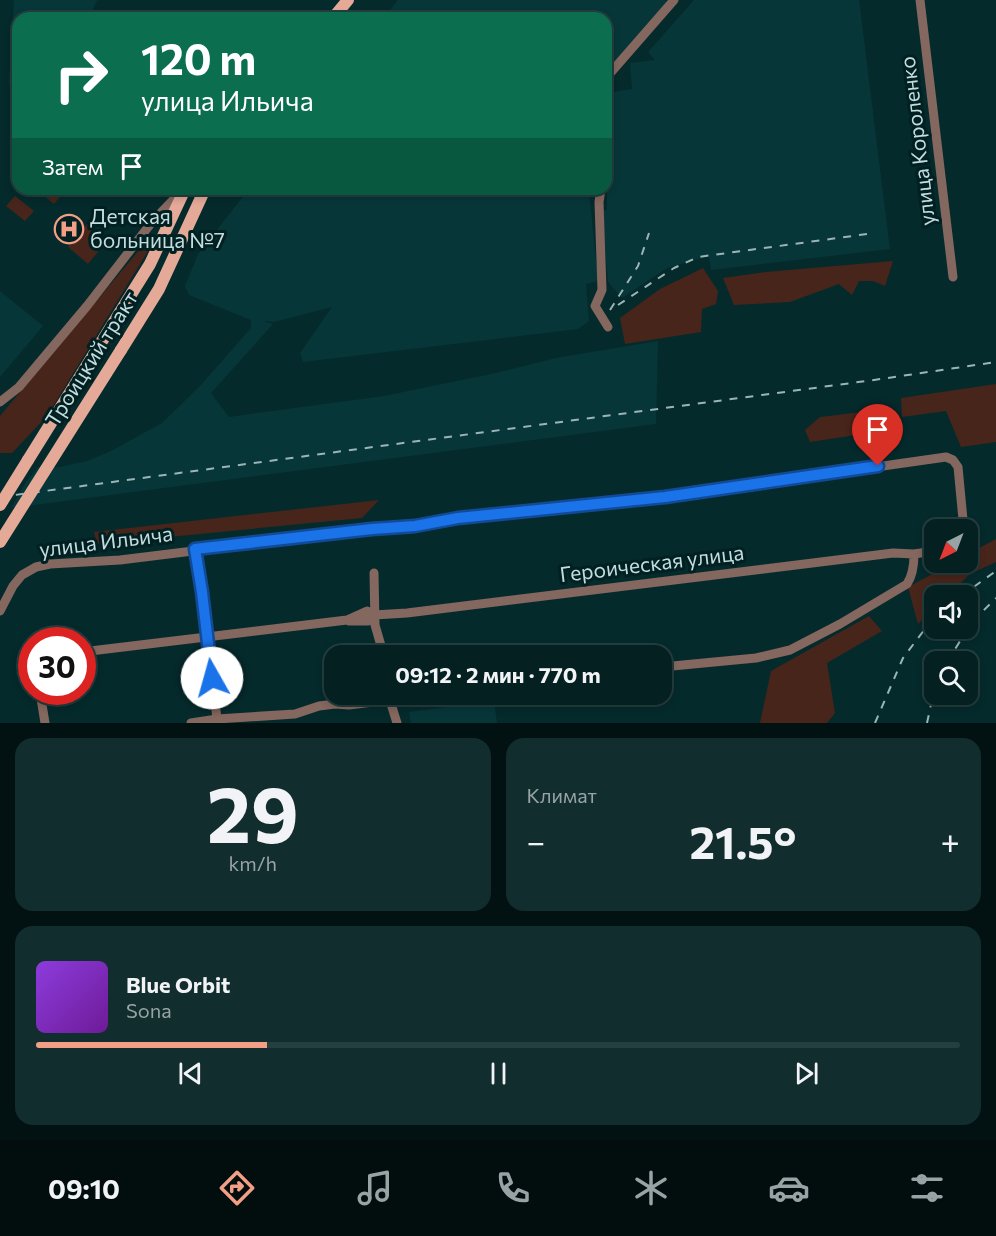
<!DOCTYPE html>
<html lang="ru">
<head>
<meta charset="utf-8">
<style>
  :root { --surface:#042021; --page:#122d2e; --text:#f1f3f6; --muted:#97a3a5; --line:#253e3f; --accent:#f39f85 }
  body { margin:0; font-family:Commissioner,sans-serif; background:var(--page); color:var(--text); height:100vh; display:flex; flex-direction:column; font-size:22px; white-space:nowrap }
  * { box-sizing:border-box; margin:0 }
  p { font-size:20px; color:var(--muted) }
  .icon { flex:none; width:33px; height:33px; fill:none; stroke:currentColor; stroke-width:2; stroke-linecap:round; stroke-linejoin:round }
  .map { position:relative; height:723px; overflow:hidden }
  .sheet { display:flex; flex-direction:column; gap:15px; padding:15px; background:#021212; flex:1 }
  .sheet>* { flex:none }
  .guide { position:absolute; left:12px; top:12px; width:600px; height:183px; border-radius:18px; box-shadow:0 3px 9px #0003,0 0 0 2px var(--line); background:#0b6e4f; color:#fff; overflow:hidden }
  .needle { width:39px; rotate:222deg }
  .buttons { position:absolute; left:924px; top:519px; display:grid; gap:12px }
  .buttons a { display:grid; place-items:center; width:54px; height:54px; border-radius:12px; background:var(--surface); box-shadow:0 3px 9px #0003,0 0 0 2px var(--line); font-size:30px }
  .speed { position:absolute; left:18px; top:627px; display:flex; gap:12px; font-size:30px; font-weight:700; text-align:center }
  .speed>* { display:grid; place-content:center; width:78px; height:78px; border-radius:50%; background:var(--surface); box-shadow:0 3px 9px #0003,0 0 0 2px var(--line); line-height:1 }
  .speed .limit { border:9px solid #d22; background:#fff; color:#111 }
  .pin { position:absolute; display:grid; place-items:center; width:51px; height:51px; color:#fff; margin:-62px -26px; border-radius:50% 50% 50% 0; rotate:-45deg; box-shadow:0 0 6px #0007 }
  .pin .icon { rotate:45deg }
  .me { position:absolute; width:66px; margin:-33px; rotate:353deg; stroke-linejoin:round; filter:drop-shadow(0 0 4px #0008) }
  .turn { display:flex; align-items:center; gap:21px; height:126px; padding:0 30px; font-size:27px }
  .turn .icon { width:78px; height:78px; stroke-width:2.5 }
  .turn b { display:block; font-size:42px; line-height:51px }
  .then { display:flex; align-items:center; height:57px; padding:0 30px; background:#0003; gap:12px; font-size:22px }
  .big { font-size:45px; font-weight:700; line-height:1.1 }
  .sheet .widget { flex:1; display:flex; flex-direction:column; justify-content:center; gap:9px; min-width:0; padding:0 21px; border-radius:18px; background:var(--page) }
  .sheet .dial { align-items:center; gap:0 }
  .dial b { font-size:78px; line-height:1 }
  .song { display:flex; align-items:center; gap:18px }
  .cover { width:72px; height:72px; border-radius:9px; background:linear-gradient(135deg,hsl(270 70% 55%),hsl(280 70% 35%)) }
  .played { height:6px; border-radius:3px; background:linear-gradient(90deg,var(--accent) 25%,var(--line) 25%) }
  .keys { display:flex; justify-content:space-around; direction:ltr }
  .heat { display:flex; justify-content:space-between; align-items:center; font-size:33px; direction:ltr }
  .sheet .tiles { flex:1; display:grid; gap:15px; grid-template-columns:1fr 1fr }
  .widget:last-child { grid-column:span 2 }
  .trip { position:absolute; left:324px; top:645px; width:348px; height:60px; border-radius:18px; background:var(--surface); box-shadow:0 3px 9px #0003,0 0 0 2px var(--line); font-weight:700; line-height:60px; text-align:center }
  .menu { display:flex; height:96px; justify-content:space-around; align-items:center; background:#020d0d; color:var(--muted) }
  .menu .icon { width:42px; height:42px }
  .menu .on { color:var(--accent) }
  .menu b { font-size:27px; color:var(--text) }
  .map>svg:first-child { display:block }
  .built { fill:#073639 }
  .green { fill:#48251a }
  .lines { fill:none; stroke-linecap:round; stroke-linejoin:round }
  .minor { stroke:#84675e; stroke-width:9 }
  .major { stroke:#e5a997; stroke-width:12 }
  .rail { stroke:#9bb5b7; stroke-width:2; stroke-dasharray:8 8; stroke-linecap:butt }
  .major-bridge { stroke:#e5a997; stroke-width:12 }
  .route-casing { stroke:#114b97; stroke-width:15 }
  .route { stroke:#1a73e8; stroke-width:10 }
  .labels { text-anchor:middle; stroke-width:6; stroke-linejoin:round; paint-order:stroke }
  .street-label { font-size:21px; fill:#c5dcde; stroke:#002022 }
  .poi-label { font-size:21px; fill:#c5dcde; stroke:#002022; text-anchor:start }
</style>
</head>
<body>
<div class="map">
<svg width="996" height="723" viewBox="0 0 996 723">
  <rect width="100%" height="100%" fill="#052a2c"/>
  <path class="built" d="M14,0H97L89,18H18V90L9,84Z
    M398,0H665L668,3L606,73V18H384Z
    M694,0H859L890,249L711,270L709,256L667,268L622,298L608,282L602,211L607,210V93L632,89L630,63L655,60L648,52Z
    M249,189H598L589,191L598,281L586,284L589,321L578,329L303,362L300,353L332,307L274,322L263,321L273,324L211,393L229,417L384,396L496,373L556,358L658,341L656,424L11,508L26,482L38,467H60L87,461L109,452L162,423L200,386L251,328V320L189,295L185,286L198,254Z
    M0,291L43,326L0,377Z
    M494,701L497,723H411L409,712Z"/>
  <path class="green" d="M36,189H56L62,194L54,204Z
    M15,196L34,211L25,221L6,206Z
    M87,224L107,241L88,264L68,247Z
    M146,242L151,246L47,416L12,453H0V416Z
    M893,261L885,286L873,281H859L852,295L839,284L790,302L734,305L723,278L766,272Z
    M703,268L718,291L716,304L702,309L701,332L625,344L620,318L660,289Z
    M996,384V442L961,447L946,411L902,417L901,398Z
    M879,410L882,431L810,442L805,430L820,417Z
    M379,500L362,518L97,544L94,532Z
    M996,539V562L970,574L948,595L934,596V608L918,624L908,587L953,563L968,562V554Z
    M869,616L882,631L827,663L835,713L827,723H760L771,671Z"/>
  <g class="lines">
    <path class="minor" d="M920,0L953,277
      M606,78L674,0
      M601,189L599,202L602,290L595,306L608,327
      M0,402L19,387L87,306L152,222L180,193
      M195,549L202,592L217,719
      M374,573L375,625L384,656
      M0,611L13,586L22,575L36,567L50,564L120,560L372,529L415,526L458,518L665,497L946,457L953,460L958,467L964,530
      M349,621H368L374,615
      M82,652L347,620L367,611L374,615L407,613L893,553L914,554L934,551
      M662,667L756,658L790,650L840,624L907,584C913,575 914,565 914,554
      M40,692L45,723
      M388,694L397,723
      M191,723L217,719L295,714L319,706L335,704L349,705L437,694"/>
    <path class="major" d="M333,18L348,0
      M121,350L159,289L205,189
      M28,460L150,264L185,189"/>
    <path class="rail" d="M618,305L674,268L698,257L867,234
      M610,310L638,266L649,233
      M0,497L874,380L996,362
      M961,596L996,571
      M947,662L972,622L996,598
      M875,723L903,658L934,617
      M927,723L934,691"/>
    <path class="major-bridge" d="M0,505L28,460
      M0,542L121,350"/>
  </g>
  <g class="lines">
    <g class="route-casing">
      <path id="route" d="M212,678L202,592L195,549L372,529L415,526L458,518L665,497L878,466"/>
    </g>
    <use href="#route" class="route"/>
  </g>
  <defs>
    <g id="hospital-ring" transform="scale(1.5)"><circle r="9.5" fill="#002022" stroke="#f39f85" stroke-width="1.5"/><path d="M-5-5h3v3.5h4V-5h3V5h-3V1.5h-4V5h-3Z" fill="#f39f85"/></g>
  </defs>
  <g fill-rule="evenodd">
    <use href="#hospital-ring" x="69" y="229"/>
  </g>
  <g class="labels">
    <g class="street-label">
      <text transform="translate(918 141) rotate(-97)" y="7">улица Короленко</text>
      <text transform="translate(92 359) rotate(-58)" y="7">Троицкий тракт</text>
      <text transform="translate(106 542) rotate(-7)" y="7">улица Ильича</text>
      <text transform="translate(652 564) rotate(-7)" y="7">Героическая улица</text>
    </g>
    <g class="poi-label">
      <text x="90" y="224">Детская<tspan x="90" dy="24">больница №7</tspan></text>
    </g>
  </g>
</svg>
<div class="buttons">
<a><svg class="needle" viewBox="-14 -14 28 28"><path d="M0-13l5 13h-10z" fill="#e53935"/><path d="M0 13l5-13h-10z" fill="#97a3a5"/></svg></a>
<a><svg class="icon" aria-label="sound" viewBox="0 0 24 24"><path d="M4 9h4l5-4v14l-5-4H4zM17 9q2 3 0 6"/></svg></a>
<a><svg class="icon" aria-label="search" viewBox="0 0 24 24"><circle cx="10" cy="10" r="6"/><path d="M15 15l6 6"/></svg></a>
</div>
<div class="speed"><div class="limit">30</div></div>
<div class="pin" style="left:878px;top:466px;background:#d93025"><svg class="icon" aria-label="arrive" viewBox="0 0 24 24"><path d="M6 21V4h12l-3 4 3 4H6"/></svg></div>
<svg class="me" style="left:212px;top:678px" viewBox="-20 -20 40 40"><circle r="19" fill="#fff"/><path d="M0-13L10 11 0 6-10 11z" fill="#1a73e8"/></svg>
<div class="trip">09:12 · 2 мин · 770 m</div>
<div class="guide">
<div class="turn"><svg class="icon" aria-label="right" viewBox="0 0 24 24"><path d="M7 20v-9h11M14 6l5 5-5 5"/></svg><div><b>120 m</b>улица Ильича</div></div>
<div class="then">Затем<svg class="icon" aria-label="arrive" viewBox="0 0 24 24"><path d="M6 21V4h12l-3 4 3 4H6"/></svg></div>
</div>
</div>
<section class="sheet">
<div class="tiles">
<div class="widget dial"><b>29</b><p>km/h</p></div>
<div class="widget"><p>Климат</p>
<div class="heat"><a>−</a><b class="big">21.5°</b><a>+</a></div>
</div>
<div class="widget">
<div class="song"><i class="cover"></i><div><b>Blue Orbit</b><p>Sona</p></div></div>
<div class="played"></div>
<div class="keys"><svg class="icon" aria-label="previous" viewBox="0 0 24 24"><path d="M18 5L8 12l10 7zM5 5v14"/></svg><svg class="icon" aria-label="pause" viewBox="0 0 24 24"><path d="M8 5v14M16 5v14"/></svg><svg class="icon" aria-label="next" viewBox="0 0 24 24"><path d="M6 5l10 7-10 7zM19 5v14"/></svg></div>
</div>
</div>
</section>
<nav class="menu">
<b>09:10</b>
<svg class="icon on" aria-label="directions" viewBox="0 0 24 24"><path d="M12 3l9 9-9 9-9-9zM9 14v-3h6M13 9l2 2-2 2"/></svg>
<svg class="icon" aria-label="music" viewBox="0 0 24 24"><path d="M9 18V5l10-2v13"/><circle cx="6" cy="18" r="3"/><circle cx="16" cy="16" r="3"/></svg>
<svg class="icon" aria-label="phone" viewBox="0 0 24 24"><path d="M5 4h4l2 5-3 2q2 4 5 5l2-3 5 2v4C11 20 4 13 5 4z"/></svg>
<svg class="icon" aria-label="climate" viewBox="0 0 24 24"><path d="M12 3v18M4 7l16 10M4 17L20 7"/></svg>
<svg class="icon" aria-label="car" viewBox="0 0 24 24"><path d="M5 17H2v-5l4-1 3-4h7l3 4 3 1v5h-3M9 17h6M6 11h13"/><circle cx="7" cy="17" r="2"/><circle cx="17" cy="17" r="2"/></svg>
<svg class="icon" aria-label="filters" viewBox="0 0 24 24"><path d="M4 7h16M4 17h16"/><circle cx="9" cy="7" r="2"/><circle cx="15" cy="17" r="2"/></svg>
</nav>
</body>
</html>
